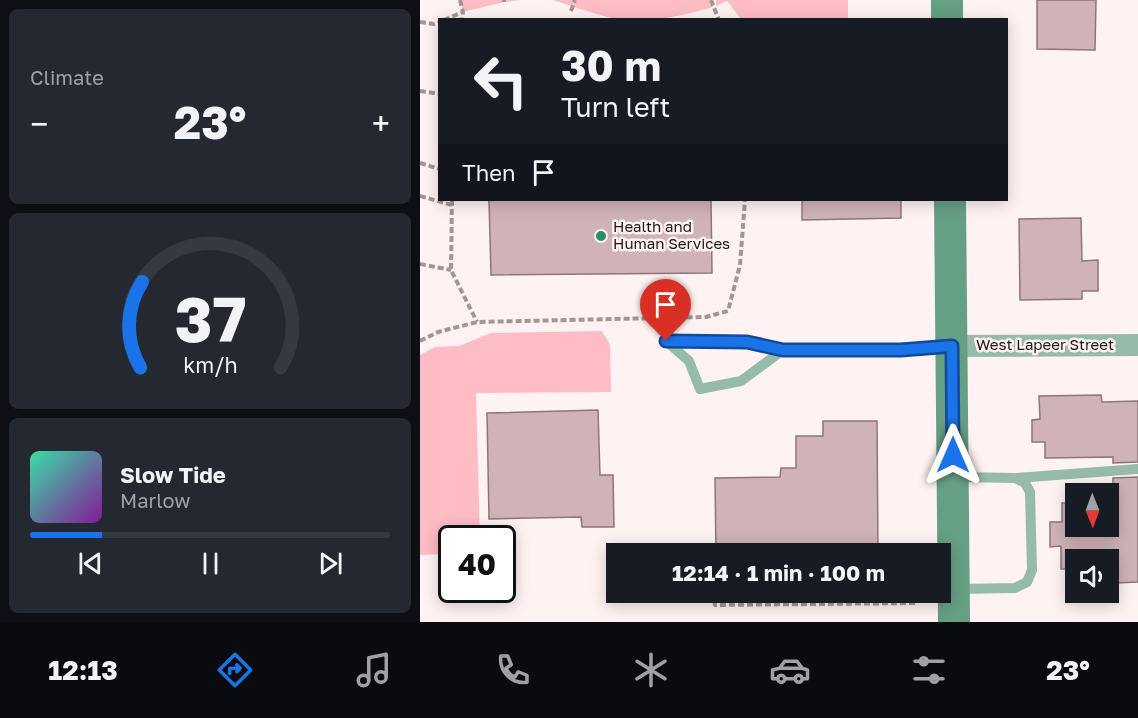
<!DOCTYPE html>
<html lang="en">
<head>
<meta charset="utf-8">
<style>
  :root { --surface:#171b24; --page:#242831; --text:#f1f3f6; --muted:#9ea1a6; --line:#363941; --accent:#1a73e8 }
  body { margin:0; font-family:"Golos Text",sans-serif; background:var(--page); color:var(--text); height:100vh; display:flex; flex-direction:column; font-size:22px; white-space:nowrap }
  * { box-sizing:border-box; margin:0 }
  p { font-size:20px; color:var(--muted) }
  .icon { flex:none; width:33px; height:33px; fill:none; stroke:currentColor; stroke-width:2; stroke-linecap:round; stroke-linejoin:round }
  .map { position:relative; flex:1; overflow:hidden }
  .details { display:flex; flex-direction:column; gap:9px; padding:9px; background:#0d0f14; width:420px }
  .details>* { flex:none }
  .top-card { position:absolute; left:18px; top:18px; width:570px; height:183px; border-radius:0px; box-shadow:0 3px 15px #0003; background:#171b24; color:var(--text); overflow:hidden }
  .needle { width:39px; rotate:179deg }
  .buttons { position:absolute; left:645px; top:483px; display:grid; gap:12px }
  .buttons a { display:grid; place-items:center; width:54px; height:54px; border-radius:0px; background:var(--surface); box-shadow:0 3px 15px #0003; font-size:30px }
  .speed { position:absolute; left:18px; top:525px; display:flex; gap:12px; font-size:30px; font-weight:700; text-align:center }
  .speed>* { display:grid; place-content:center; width:78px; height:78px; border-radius:50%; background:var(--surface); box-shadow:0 3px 15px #0003; line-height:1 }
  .speed .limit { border:3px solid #111; border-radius:9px; background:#fff; color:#111 }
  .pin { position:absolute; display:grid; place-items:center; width:51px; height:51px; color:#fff; margin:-62px -26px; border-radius:50% 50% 50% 0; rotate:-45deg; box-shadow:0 0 6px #0007 }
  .pin .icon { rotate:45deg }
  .me { position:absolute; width:66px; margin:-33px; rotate:0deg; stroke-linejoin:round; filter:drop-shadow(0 0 4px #0008) }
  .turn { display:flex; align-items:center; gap:21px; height:126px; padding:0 24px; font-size:27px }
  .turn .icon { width:78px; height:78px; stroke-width:2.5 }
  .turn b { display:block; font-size:42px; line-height:51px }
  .then { display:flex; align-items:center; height:57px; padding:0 24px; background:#0003; gap:12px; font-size:22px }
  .big { font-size:45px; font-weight:700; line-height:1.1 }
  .details .tile { flex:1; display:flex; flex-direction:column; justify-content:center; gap:9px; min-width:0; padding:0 21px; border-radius:9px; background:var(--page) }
  .details .dial { align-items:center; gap:0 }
  .dial svg { height:156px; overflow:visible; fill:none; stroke:var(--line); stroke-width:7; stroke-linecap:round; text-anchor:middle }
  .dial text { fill:var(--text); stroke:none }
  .song { display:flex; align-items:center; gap:18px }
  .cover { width:72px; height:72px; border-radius:9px; background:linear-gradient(135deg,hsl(160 70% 55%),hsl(290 70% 35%)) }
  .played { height:6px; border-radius:3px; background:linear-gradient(90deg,var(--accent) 20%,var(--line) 20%) }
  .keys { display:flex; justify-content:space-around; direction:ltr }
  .heat { display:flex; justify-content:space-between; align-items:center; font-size:33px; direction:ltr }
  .trip { position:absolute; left:186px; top:543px; width:345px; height:60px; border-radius:0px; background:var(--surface); box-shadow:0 3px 15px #0003; font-weight:700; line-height:60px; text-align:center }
  .menu { display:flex; height:96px; justify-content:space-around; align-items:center; background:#090b0e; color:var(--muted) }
  .menu .icon { width:42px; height:42px }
  .menu .current { color:var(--accent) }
  .menu b { font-size:27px; color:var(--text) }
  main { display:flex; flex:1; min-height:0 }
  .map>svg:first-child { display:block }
  .green { fill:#febcc5 }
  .building { fill:#cfb3b7; stroke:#8f7578; stroke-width:1.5 }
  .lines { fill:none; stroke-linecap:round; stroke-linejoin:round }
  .path { stroke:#a19697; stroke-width:4; stroke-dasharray:6 3; stroke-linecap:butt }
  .lane { stroke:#96bca9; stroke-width:10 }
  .street { stroke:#96bca9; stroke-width:22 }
  .secondary { stroke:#659f84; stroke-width:32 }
  .route-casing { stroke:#114b97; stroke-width:15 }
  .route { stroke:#1a73e8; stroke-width:10 }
  .poi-dot { fill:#2a8d68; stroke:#fef2f3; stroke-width:2 }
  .labels { text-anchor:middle; stroke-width:5; stroke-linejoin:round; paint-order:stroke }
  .poi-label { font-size:15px; fill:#201617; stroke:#fef2f3; text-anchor:start }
  .street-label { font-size:15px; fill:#201617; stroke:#fef2f3 }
</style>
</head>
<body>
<main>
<section class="details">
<div class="tile"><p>Climate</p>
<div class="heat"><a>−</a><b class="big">23°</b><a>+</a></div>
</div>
<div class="tile dial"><svg viewBox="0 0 100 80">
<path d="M14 69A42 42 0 1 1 86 69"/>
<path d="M14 69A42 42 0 0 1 15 25" stroke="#1a73e8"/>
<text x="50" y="56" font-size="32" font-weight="700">37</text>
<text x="50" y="72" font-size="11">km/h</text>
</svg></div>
<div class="tile">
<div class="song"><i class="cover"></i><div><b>Slow Tide</b><p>Marlow</p></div></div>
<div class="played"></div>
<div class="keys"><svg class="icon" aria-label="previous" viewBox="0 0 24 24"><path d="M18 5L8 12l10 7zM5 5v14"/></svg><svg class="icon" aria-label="pause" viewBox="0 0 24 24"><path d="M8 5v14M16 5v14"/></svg><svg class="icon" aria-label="next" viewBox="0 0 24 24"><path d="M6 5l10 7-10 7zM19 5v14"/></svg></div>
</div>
</section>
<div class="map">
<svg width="718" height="622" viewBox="0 0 718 622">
  <rect width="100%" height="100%" fill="#fef2f3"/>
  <path class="green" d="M40,0H100L84,2L43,12Z
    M133,0H290L293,7C262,16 224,25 191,18C172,13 152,6 133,0Z
    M296,0H428V19H321L307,1L296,6Z
    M182,331L190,345L191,392L56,393L60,538H32L31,554L0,555V355L15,347L39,346L71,333Z"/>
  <path class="building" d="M617,0H676L675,50L617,49Z
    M69,200H291L292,273L71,275Z
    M382,200H481V218L382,220Z
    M661,218L662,261L678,260V291H662V299L600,300L599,219Z
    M681,395L682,402L718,401V462L693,463V457L625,458V442H612V420L620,419L619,396Z
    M178,410L180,475H193L194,527H162L161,517L69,519L67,413Z
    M403,421H457L458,554H296L295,478L360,477L361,468H376V436H403Z
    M718,477V582L695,583L694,568H688V560H656V569H641V546L630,547V522H642V503H656V526H688V502H693V478Z"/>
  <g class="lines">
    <path class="path" d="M40,0L43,12L42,20
      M291,0L299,20
      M84,2V0
      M151,11L155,0
      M24,20L43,12
      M0,22L14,24L20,22
      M0,91L20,94
      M0,163L20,169
      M0,196L32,205
      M32,200L31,270L57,322
      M0,264L31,270
      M0,341L18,332L57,322L286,317L308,311L320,265L325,200
      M294,592L295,605L497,603"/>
    <path class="lane" d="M246,341L327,342L363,350H481L529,346
      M246,341L269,361L280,389L321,381L363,350
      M536,477L595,478L605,483L610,492L612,570L607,582L595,588L538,589
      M596,478L718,469"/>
    <path class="street" d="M532,346L718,345"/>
    <path class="secondary" d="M527,0V20
      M530,200L534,622"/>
  </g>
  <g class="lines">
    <g class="route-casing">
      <path id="route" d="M246,341L327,342L363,350H481L532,346L533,455"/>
    </g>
    <use href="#route" class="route"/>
  </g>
  <circle class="poi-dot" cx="181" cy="236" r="6"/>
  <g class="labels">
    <g class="poi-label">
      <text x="193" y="232">Health and<tspan x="193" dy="17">Human Services</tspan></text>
    </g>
    <g class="street-label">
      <text x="625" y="350">West Lapeer Street</text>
    </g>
  </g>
</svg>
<div class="buttons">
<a><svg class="needle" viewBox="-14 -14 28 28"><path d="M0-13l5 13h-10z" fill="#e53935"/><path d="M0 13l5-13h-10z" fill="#9ea1a6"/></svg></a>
<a><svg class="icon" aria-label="sound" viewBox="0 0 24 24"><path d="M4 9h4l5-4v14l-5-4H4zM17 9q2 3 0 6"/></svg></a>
</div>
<div class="speed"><div class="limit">40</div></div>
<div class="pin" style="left:246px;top:341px;background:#d93025"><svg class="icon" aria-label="arrive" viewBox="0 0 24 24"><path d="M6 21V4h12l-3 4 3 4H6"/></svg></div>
<svg class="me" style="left:533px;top:455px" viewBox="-20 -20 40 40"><path d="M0-17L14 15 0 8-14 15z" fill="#1a73e8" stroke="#fff" stroke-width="4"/></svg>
<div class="trip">12:14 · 1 min · 100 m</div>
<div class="top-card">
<div class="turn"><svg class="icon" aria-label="left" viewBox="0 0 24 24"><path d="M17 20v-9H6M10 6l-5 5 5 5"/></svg><div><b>30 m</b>Turn left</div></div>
<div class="then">Then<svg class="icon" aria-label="arrive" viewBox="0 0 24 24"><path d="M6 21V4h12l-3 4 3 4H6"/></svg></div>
</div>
</div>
</main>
<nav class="menu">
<b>12:13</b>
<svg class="icon current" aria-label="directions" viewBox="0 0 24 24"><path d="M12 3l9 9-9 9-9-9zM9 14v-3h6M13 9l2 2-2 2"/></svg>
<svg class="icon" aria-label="music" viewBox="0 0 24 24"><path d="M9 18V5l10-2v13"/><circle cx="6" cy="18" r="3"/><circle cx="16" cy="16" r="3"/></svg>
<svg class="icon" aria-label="phone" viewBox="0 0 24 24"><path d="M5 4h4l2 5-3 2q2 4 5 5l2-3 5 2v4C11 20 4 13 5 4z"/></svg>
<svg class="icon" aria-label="climate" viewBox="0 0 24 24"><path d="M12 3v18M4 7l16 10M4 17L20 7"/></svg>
<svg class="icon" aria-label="car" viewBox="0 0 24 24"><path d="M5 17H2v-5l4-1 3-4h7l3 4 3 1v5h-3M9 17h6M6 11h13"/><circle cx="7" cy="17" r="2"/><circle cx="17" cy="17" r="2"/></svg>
<svg class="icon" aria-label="filters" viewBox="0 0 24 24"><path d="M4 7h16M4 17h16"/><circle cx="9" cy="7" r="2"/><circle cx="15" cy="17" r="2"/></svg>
<b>23°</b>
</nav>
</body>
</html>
